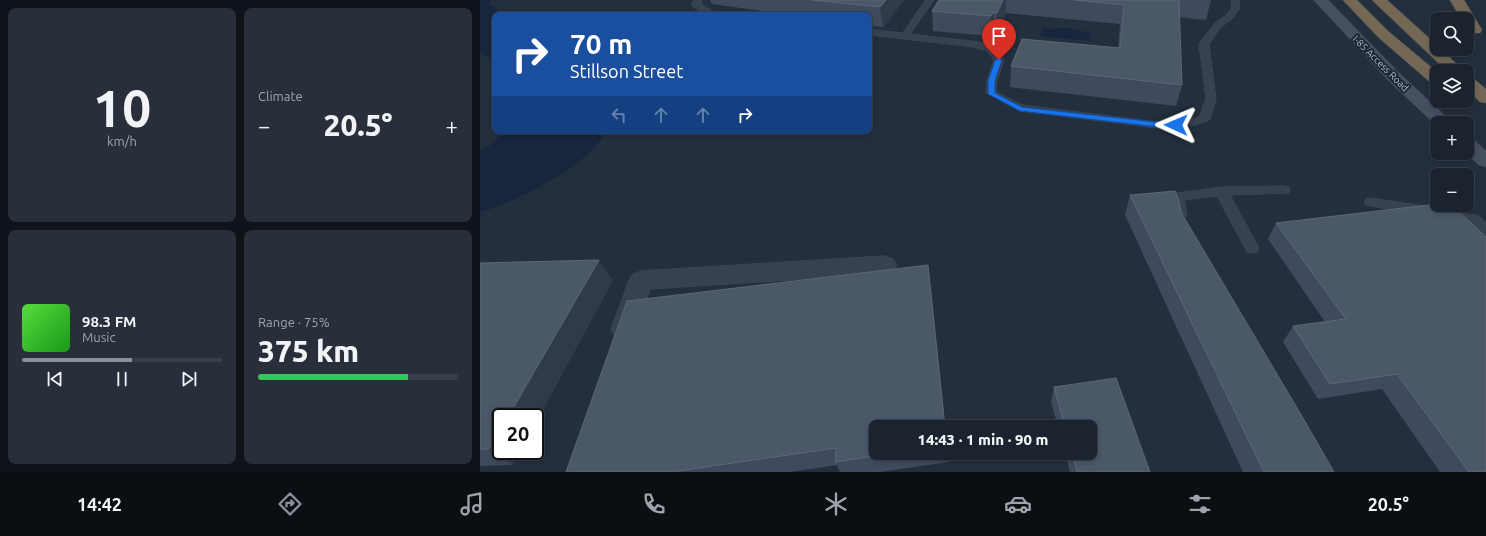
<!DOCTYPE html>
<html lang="en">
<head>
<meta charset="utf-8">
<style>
  :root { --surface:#1b232e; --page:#282f3a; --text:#f1f3f6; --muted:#a0a4aa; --line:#39404a; --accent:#8c9099 }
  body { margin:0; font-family:Ubuntu,sans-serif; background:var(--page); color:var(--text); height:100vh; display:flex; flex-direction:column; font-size:15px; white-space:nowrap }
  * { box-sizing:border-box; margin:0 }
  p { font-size:13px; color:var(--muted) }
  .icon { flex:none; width:22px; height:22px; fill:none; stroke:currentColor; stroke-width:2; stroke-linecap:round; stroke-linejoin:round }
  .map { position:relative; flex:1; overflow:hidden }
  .panel { display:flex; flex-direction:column; gap:8px; padding:8px; background:#0f1319; width:480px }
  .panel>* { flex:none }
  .guide { position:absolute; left:12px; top:12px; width:380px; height:122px; border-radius:8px; box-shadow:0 2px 6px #0003,0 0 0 1px var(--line); background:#1a4fa0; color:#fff; overflow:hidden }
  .tools { position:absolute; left:950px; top:12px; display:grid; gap:8px }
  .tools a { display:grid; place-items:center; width:44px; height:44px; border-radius:8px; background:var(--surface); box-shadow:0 2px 6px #0003,0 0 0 1px var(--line); font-size:20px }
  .speed { position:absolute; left:12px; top:408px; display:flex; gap:8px; font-size:20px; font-weight:700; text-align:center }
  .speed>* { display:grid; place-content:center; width:52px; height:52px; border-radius:50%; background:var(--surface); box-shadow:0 2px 6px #0003,0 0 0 1px var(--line); line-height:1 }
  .speed .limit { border:2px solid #111; border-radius:6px; background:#fff; color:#111 }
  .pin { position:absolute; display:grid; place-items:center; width:34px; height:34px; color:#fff; margin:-41px -17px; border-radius:50% 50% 50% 0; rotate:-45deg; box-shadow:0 0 4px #0007 }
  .pin .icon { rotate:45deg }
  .me { position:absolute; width:44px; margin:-22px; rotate:271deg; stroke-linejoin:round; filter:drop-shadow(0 0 3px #0008) }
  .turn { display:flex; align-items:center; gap:14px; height:84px; padding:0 12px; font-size:18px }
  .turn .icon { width:52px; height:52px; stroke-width:2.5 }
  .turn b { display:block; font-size:28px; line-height:34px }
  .lanes { display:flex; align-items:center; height:38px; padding:0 12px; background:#0003; justify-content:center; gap:20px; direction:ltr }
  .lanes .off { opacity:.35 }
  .big { font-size:30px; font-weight:800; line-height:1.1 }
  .panel .tile { flex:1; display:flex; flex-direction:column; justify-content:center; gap:6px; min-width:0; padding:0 14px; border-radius:8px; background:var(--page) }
  .panel .dial { align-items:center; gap:0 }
  .dial b { font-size:52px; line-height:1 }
  .song { display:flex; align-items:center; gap:12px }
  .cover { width:48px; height:48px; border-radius:6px; background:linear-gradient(135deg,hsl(110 70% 55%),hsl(120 70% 35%)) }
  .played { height:4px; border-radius:2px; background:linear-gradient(90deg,var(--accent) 55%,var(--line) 55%) }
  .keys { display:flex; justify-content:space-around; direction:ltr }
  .heat { display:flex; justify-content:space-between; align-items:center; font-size:22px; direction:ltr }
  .charge { height:6px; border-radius:3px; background:linear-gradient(90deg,#34c759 75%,var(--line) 0) }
  .panel .tiles { flex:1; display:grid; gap:8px; grid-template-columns:repeat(2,1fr) }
  .trip { position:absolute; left:389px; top:420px; width:228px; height:40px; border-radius:8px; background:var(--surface); box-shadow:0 2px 6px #0003,0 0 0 1px var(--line); font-weight:800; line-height:40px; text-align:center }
  .tabs { display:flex; height:64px; justify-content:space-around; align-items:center; background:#0b0e12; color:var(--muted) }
  .tabs .icon { width:28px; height:28px }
  .tabs .current { color:var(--accent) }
  .tabs b { font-size:18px; color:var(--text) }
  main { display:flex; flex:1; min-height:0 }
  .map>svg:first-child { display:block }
  .water { fill:#17263c }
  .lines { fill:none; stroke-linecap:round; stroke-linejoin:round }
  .lane-casing { stroke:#414a57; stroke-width:1 }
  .street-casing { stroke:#414a57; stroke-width:1 }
  .secondary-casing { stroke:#414a57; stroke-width:1 }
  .highway-casing { stroke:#434c59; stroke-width:1 }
  .lane { fill:#38414e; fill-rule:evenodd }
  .street { fill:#38414e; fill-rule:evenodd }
  .secondary { fill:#465061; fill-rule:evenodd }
  .highway { fill:#746855; fill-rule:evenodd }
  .wall { fill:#3f4b5c }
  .shaded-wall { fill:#2f3b4b }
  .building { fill:#4b5868; stroke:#5c6777 }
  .route { fill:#1a73e8; stroke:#114b97 }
  .labels { text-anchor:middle; stroke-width:4; stroke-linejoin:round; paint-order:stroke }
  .far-street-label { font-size:10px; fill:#b4bcc9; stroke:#1d2633 }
</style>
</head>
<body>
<main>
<section class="panel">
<div class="tiles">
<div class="tile dial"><b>10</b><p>km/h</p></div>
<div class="tile"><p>Climate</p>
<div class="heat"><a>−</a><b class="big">20.5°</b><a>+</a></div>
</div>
<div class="tile">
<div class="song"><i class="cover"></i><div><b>98.3 FM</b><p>Music</p></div></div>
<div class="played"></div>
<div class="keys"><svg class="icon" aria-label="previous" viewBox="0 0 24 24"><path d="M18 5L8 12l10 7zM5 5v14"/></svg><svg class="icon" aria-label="pause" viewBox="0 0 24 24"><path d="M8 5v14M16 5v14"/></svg><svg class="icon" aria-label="next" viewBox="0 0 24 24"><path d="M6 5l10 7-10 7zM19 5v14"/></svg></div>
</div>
<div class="tile"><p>Range · 75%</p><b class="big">375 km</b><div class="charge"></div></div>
</div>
</section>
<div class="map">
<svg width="1006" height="472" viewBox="0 0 1006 472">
  <rect width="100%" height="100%" fill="#242f3e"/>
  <path class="water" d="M0,0H11L9,4L23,15H15V59L0,54Z
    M563,28L575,29L587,28L611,33L610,41L560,36Z
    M25,131H126C110,166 36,202 0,212V151L9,146Z"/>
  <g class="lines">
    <g class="lane-casing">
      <path id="lane" d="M214,0H222L221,4L239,15H228L213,7L212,5Z
        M446,0H454L430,34L498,42L513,47L524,60L517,81L516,92L543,105L685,123L706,121L719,117L726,99L719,44L734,24L746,15L752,8L751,0H759L760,8L752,19L740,28L729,44L736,99L730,119L728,121L707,127L685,129L540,111L506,93L507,81L514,60L507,51L494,47L389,35V29L422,33Z
        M804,186L809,187L810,190L809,193L750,195L779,248L777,252L772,253L767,252L737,196L704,200L707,215L705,218H695L690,197L692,194L697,193L741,187Z
        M891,198L944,206L949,208L951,211L949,214L944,216L886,205L884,202L886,199Z
        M967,209L999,216L1006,222V235L1001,233L990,223L962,217L960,214L962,211Z"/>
    </g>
    <g class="street-casing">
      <path id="street" d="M405,256L413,259L417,265L413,271L405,274L170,289L153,337L144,340L135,337L131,329L149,280L153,274L161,271Z"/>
    </g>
    <g class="secondary-casing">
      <path id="secondary" d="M834,0H848L920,74L973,123H957V126L908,80Z
        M987,138L994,140L1006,151V167L999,165L986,153Z"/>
    </g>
    <g class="highway-casing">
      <path id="highway" d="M863,0H877L908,31L957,72V85L951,83L898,37Z
        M892,0H907L957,45V49H961L984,71H967Z
        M970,0H984L1002,30L1000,33H990L987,29V19H981Z
        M987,76L993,78L1006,89V103L1000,102L987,90Z"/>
    </g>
    <use href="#lane" class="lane"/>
    <use href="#street" class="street"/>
    <use href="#secondary" class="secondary"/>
    <use href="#highway" class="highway"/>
  </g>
  <path class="wall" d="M230,0H424L403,27L389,26V15H297V13L232,4Z
    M459,0H731L726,20L699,17L702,85L696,106L530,87L531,66L638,48L640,24L526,13L516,32H513L511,36L453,31L452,11Z
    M650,195L702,214L854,472H763L645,215Z
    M796,223L1006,472H960L902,389L838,399L803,342L813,326L845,322L788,239Z
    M0,263L133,280L55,424V417L21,451H40L33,465L0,466Z
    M147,301L396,453H468L469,462L400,472H360L357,465L309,472H86Z
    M574,387L670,472H590L585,453H610V427H578L571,402Z"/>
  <path class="shaded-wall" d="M406,0H424L403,27L400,7Z
    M523,0H526V13L516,32L517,13Z
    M514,12L513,32L511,36V16Z
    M119,260L133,280L55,424V417H28Z
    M21,428V451H40L33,465L9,449Z"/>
  <path class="building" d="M332,0H406L400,7Z
    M459,0H523L517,13L514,12L511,16L452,11Z
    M594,0H699L702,85L531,66L542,39L640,48L644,5Z
    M695,191L698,198L702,214L823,418L854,472H784L650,195Z
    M957,204V205H972L1006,237V472H989L917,374L850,384L813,326L866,319L796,223Z
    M119,260L28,417H21V428L9,449H0V263Z
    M448,265L465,427H396V453H415L355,462L356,448L191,472H86L147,301Z
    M636,378L670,472H597L592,453H610V427H585L574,387Z"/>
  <path class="route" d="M519,58L522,60L515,81V93L542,107L685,123H696L699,125L696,127L685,128L540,111L508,94V81L515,60Z"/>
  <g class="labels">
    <g class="far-street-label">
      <text transform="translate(901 63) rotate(45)" y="4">I-85 Access Road</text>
    </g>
  </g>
</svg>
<div class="tools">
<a><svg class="icon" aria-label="search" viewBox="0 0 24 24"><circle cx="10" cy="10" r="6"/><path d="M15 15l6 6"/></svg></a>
<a><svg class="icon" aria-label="layers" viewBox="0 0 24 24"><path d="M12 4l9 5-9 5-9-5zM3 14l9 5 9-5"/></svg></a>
<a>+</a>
<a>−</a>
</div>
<div class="speed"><div class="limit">20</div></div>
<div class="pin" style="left:519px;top:60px;background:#d93025"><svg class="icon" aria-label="arrive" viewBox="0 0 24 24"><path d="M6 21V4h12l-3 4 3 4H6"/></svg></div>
<svg class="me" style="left:696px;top:125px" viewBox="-20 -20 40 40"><path d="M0-17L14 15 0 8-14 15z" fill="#1a73e8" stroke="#fff" stroke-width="4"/></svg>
<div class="trip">14:43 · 1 min · 90 m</div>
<div class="guide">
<div class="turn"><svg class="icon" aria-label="right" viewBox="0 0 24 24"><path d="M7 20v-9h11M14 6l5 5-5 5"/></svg><div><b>70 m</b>Stillson Street</div></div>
<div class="lanes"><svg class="icon off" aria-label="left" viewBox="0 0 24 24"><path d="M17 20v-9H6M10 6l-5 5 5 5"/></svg><svg class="icon off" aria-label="ahead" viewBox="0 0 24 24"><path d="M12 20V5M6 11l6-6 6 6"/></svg><svg class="icon off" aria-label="ahead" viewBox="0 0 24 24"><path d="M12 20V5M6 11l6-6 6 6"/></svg><svg class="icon" aria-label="right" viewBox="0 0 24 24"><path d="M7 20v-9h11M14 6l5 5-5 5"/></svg></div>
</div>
</div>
</main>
<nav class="tabs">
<b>14:42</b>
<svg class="icon current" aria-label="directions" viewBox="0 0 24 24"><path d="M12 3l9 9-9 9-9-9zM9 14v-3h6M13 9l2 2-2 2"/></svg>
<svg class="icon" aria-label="music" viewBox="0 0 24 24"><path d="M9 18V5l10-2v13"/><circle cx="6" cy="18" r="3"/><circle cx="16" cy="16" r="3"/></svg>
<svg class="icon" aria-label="phone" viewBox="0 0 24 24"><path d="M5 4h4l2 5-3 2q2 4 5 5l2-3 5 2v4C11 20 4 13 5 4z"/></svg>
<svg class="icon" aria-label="climate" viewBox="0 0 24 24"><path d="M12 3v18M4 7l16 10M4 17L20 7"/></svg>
<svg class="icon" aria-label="car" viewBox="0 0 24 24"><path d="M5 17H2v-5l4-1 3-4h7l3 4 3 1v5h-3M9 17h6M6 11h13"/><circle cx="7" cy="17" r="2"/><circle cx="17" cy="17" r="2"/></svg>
<svg class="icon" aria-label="filters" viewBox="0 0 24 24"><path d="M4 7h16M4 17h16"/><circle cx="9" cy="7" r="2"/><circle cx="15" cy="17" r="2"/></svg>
<b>20.5°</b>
</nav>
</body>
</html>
